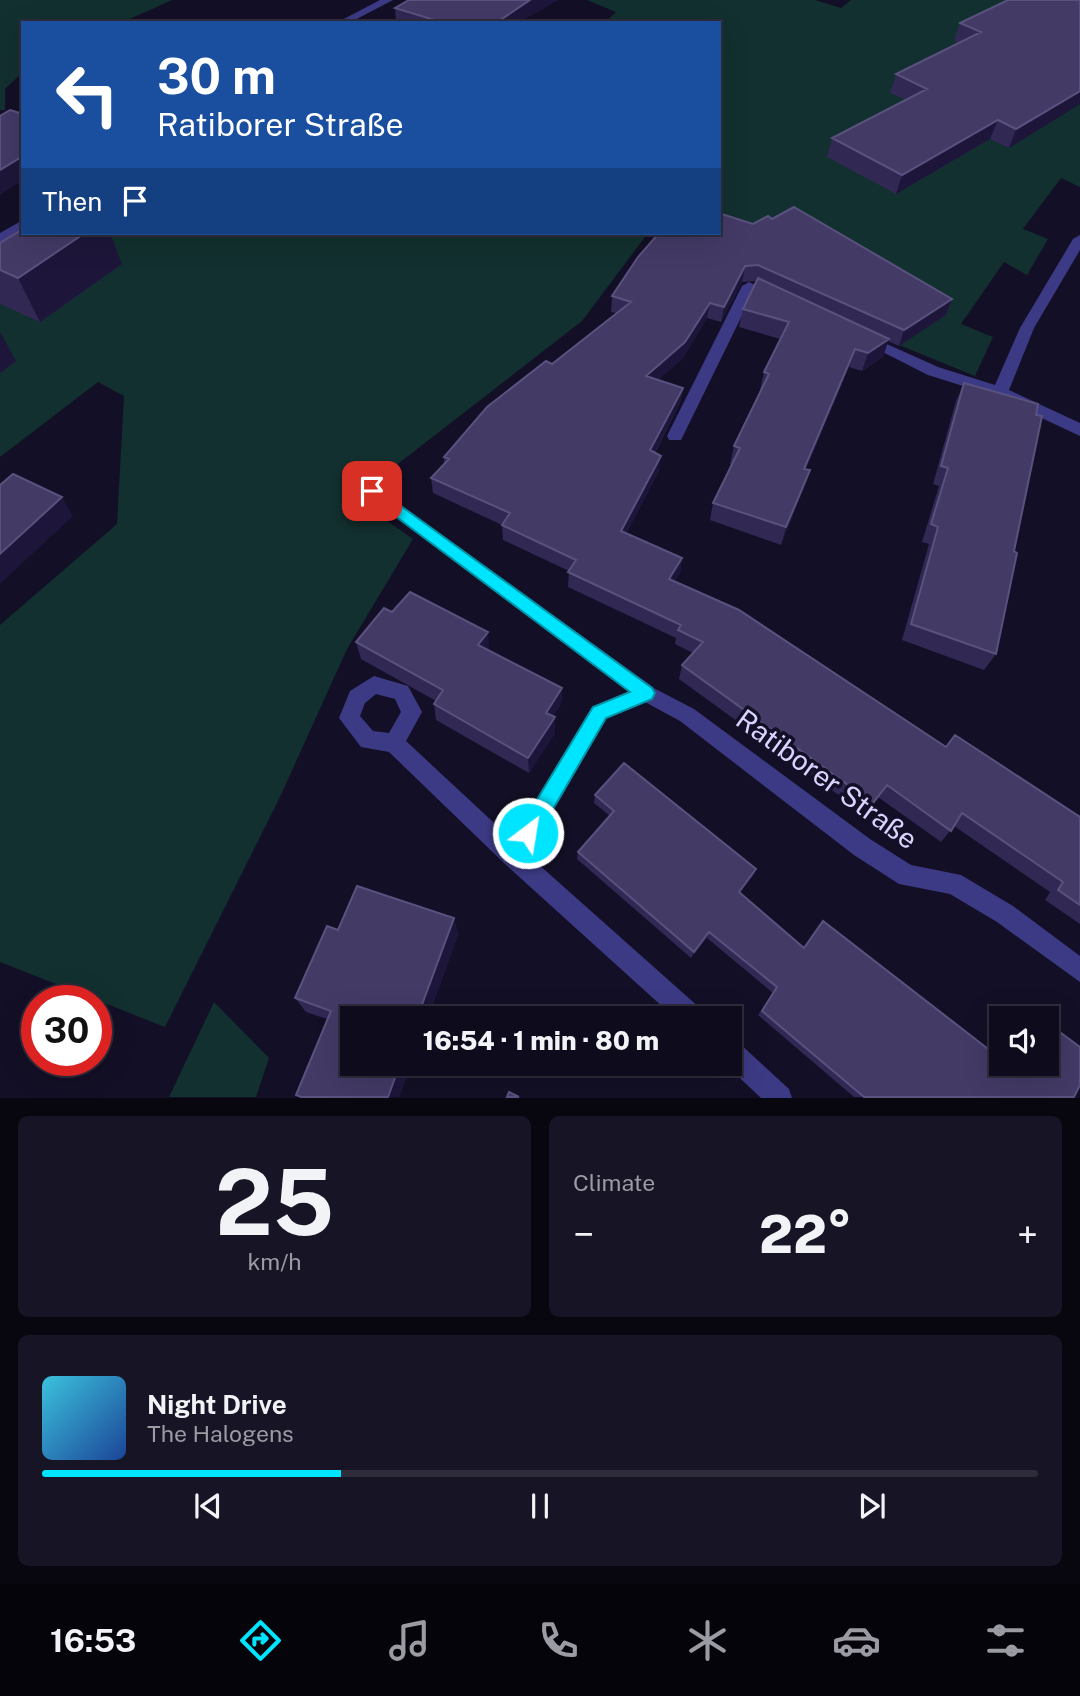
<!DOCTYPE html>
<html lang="en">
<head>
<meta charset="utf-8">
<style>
  :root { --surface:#0e0b1c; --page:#171425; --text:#f1f3f6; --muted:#9b9ba3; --line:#2e2b3b; --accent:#00e5ff }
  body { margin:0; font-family:"Public Sans",sans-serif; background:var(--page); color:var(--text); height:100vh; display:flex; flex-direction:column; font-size:26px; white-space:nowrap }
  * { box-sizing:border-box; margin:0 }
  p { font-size:23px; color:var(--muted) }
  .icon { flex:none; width:38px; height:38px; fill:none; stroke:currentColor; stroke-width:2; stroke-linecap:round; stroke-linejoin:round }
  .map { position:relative; height:1098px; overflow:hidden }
  .sheet { display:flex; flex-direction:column; gap:18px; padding:18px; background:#08060f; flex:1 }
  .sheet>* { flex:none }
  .hud { position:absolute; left:21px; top:21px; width:700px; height:214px; border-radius:0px; box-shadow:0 7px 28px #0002,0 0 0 2px var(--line); background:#1a4fa0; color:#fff; overflow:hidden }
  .tools { position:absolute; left:989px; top:1006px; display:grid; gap:14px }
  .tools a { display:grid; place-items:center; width:70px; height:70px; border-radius:0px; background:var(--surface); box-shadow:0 7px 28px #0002,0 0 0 2px var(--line); font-size:35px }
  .speed { position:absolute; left:21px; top:985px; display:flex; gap:14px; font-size:35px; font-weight:700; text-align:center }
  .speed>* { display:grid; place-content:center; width:91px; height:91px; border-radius:50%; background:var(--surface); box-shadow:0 7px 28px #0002,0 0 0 2px var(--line); line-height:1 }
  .speed .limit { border:10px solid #d22; background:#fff; color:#111 }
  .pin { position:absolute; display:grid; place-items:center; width:60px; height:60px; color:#fff; margin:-30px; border-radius:14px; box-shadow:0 4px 10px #0006 }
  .me { position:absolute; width:77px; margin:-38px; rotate:31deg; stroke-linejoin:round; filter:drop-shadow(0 0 5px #0008) }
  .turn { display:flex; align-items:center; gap:24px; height:147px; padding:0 21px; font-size:32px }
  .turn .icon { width:91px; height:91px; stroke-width:2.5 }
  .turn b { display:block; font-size:49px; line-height:60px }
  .then { display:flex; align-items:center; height:66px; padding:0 21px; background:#0003; gap:14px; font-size:26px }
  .big { font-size:52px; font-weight:800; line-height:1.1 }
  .sheet .card { flex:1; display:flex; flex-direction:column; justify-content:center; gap:10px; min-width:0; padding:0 24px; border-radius:10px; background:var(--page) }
  .sheet .dial { align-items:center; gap:0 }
  .dial b { font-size:91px; line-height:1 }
  .song { display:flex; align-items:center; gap:21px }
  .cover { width:84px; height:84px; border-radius:10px; background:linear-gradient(135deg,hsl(190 70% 55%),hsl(220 70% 35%)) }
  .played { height:7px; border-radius:4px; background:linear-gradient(90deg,var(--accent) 30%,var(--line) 30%) }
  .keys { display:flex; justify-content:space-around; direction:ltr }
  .heat { display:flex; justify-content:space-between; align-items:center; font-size:38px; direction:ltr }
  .sheet .tiles { flex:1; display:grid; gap:18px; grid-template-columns:1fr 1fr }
  .card:last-child { grid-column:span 2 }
  .trip { position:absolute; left:340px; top:1006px; width:402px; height:70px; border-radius:0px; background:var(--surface); box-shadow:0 7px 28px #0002,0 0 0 2px var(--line); font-weight:800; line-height:70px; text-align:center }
  .dock { display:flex; height:112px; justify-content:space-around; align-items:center; background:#06040b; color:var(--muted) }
  .dock .icon { width:49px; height:49px }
  .dock .selected { color:var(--accent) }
  .dock b { font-size:32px; color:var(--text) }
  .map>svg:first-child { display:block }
  .green { fill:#12302f }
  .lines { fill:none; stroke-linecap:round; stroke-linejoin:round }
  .service { fill:#3d3a85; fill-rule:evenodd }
  .minor { fill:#3d3a85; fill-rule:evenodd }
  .wall { fill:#312854 }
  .shaded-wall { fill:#1d163a }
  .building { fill:#433a66; stroke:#5a527e; stroke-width:2 }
  .route { fill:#00e5ff; stroke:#0095a6; stroke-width:2 }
  .labels { text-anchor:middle; stroke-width:7; stroke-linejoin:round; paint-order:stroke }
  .near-street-label { font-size:28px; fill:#d9d4ff; stroke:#130f26 }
</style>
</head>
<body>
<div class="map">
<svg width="1080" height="1098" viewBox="0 0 1080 1098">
  <rect width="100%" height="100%" fill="#130f26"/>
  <path class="green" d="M0,0H172L121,23H23V72L5,89V110H0Z
    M587,0H815L841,8L851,0H1080V187L1061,178L1023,229L1048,239L1027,275L1004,262L961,324L993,337L975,376L872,334L703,255L719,233V23H604L616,12Z
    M49,233H648L582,321L354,498L413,539L347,649L280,797L165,1027L0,962V625L117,524L124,396L98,382L0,457V265Z
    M214,1002L269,1058L256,1097H169Z"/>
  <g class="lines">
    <path class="service" d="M372,485L653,687L656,693L653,699L646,702L639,699L366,495L364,491L366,487Z
      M374,676L408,686L422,712L406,741L522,849L525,857L522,865L514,868L506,865L389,752L361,747L339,718L350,691ZM376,694L395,699L401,712L389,733L373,731L360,716L365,703Z"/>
    <path class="minor" d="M380,0H393L349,23H336Z
      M23,220V230L0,243V233Z
      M1080,235V250L1034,328L1009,390L1080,423V436L995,396L928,375L857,339L864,334L869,336L938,367L995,385L1020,328L1073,239Z
      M749,282L782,298L775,302L753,293L683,436L681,440H669L667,436L742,286Z
      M646,684L694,709L870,839L911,865L961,875L1013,906L1080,956V982L997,922L950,894L899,884L854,855L680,721L645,702L606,719L528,855L701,1009L704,1018H675L506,865L503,857L592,707Z
      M730,1040L739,1043L789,1089L792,1098H761L725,1064H730Z"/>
  </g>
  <path class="wall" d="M1080,0L1009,148L990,139L896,194L827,157L832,138L906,100L890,93L896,74L959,43L954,41L960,23Z
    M395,8L524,19L518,23H396Z
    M772,219L952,299L946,315L899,346L888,341L883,357L862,371L849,367L806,469L810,470L804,488L781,545L710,520L713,503L732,464H730L734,446L761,390H760L764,372L780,339L739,327L743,309L757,281L742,282L721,322L707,318L683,358L658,380L683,388L680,403L655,453L659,471L626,534L682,558L680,573L674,581L946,747L1080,817V924L1045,900L1050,892L954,826L941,842L878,797L866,815L679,679L682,665L693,653L675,644L676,638L568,587L569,571L503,540L502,525L433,493L431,478L444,464V457L552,364L616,313L611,312L612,296L753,224Z
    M0,243L122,264L40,322L0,304Z
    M964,383L1014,551L996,654L984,670L902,640L929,544L922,542L939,486L933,484L956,401Z
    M392,612L489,648L488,650L562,688L561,704L553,716L555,733L529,773L436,720L434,704L436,701L361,659L356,642Z
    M595,795L753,876L740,893L804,948L1001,1064H1046L1074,1097H854L758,1015L773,993L707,938L691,958L577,859L578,852L610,816L594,803Z
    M454,918L458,935L399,1097H299L296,1095L327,1019L306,1012L295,998L338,930Z"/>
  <path class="shaded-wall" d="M530,0H559L518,23H496Z
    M1080,91V104L1009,148L1016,129Z
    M998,120L990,139L896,194L902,175Z
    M23,156V180L0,195V170Z
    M85,233H110L122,264L40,322L18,278Z
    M745,266L742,282L721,322L724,307Z
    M952,299L946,315L899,346L904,330Z
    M710,303L707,318L683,358L645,392L646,376Z
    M0,332L16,361L0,373Z
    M889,339L883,357L862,371L868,353Z
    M855,349L849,367L799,486L804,469Z
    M683,388L680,403L648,465L650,450Z
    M661,456L659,471L620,546L621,531Z
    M810,470L804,488L781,545L786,527Z
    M62,497L73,516L0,584V554Z
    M682,558L680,573L667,593L669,579Z
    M488,632L489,648L480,662L478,645Z
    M562,688L561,704L546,728V713Z
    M555,717V733L529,773L528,758Z
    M756,869L753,876L735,899L739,892Z
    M454,918L458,935L428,1018H417Z
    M709,932L707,938L691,958L694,952Z
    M400,1064H411L399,1097H388Z"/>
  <path class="building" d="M409,0H530L496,23H444L395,8Z
    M1008,0H1080V91L1016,129L998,120L902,175L832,138L927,89L896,74L981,32L960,23Z
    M10,110L23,114V156L0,170V116Z
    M794,207L952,299L904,330L758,265L745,266L724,307L710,303L685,342L646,376L683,388L650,450L661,456L621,531L682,558L669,579L739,610L946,747L955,735L1080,817V905L1058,890L1063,882L962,813L951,831L887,785L873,803L682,665L703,642L678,630L681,625L568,572L576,560L502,525L510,513L431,478L449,459L444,457L487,407L546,361L552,364L631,302L612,296L638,257L659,233H719V213L753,224L768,216L772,219Z
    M23,229V233H85L18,278L0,270V243Z
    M758,278L889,339L868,353L855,349L804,469L810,470L786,527L713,503L740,448L734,446L769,374L764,372L789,322L743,309Z
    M964,383L1038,404L1036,415L1042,416L1014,551L1017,553L996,654L911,624L938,527L931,524L948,468L941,466Z
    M13,474L62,497L0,554V485Z
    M410,592L488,632L478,645L562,688L546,713L555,717L528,758L434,704L443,690L356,642L384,608L392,612Z
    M624,763L756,869L739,892L804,948L823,921L1001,1059V1064H1007L1012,1067L1013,1064H1046V1022L1080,1047V1085L1074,1097H864L762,1011L777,987L709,932L694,952L578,852L614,811L595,795Z
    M357,886L454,918L417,1018H352V1064H400L388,1097H301L296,1095L331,1011L295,998L327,926L338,930Z
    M509,1092L519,1097H507Z"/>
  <path class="route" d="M372,485L652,688L655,693L652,699L606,718L535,840L528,842L521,840L519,833L521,826L593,707L630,692L367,495V487Z"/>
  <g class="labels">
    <g class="near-street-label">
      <text transform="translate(827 779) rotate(36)" y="10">Ratiborer Straße</text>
    </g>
  </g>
</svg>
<div class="tools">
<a><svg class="icon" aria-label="sound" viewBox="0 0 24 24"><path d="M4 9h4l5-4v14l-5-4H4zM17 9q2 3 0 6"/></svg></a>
</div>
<div class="speed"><div class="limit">30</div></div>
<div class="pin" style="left:372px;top:491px;background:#d93025"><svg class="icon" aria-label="arrive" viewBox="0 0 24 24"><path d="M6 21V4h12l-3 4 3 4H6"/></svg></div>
<svg class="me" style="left:528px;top:833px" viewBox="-20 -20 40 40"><circle r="17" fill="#00e5ff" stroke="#fff" stroke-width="3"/><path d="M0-11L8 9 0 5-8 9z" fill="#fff"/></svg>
<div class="trip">16:54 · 1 min · 80 m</div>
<div class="hud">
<div class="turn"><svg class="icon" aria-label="left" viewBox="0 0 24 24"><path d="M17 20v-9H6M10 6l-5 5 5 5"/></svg><div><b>30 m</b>Ratiborer Straße</div></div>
<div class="then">Then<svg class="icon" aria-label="arrive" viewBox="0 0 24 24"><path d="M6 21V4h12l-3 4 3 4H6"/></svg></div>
</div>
</div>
<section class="sheet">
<div class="tiles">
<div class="card dial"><b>25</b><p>km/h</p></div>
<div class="card"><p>Climate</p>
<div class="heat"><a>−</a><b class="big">22°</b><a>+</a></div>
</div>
<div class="card">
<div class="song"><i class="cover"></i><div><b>Night Drive</b><p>The Halogens</p></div></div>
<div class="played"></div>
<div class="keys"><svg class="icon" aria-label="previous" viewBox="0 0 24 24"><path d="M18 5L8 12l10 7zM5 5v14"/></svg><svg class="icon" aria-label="pause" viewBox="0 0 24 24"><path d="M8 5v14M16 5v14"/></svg><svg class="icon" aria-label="next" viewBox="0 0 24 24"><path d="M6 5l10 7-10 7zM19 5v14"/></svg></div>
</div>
</div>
</section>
<nav class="dock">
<b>16:53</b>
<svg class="icon selected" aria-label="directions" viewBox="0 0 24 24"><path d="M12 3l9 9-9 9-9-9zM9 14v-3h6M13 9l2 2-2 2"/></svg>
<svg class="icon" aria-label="music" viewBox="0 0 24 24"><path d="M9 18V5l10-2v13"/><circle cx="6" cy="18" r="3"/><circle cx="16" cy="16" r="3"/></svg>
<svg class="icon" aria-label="phone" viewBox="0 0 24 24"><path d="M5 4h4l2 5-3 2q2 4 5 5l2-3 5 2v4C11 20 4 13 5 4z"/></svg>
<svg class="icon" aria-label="climate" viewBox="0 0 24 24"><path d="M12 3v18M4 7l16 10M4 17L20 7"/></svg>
<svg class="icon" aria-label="car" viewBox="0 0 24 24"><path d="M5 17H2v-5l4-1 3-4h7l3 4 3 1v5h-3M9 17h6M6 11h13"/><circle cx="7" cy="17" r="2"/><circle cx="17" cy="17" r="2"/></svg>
<svg class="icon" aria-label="filters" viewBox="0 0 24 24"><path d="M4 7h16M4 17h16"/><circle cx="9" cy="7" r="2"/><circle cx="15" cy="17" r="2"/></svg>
</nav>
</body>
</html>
